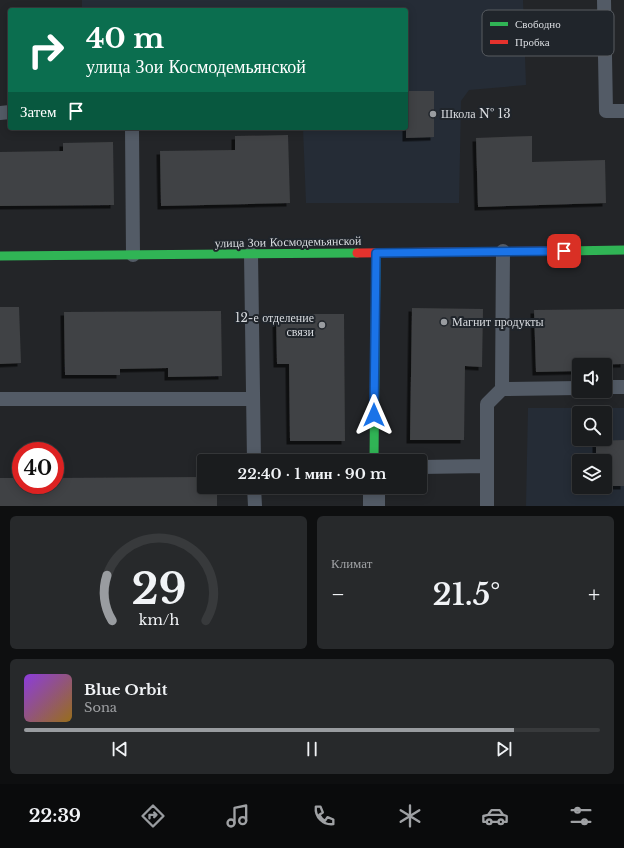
<!DOCTYPE html>
<html lang="ru">
<head>
<meta charset="utf-8">
<style>
  :root { --surface:#1a1c1e; --page:#27292b; --text:#f1f3f6; --muted:#9fa1a4; --line:#383a3c; --accent:#999ca0 }
  body { margin:0; font-family:"Libre Baskerville",serif; background:var(--page); color:var(--text); height:100vh; display:flex; flex-direction:column; font-size:15px; white-space:nowrap }
  * { box-sizing:border-box; margin:0 }
  p { font-size:13px; color:var(--muted) }
  .icon { flex:none; width:22px; height:22px; fill:none; stroke:currentColor; stroke-width:2; stroke-linecap:round; stroke-linejoin:round }
  .map { position:relative; height:506px; overflow:hidden }
  .details { display:flex; flex-direction:column; gap:10px; padding:10px; background:#0e0f10; flex:1 }
  .details>* { flex:none }
  .hud { position:absolute; left:8px; top:8px; width:400px; height:122px; border-radius:4px; box-shadow:0 2px 10px #0003,0 0 0 1px var(--line); background:#0b6e4f; color:#fff; overflow:hidden }
  .tools { position:absolute; left:572px; top:358px; display:grid; gap:8px }
  .tools a { display:grid; place-items:center; width:40px; height:40px; border-radius:4px; background:var(--surface); box-shadow:0 2px 10px #0003,0 0 0 1px var(--line); font-size:20px }
  .speed { position:absolute; left:12px; top:442px; display:flex; gap:8px; font-size:20px; font-weight:700; text-align:center }
  .speed>* { display:grid; place-content:center; width:52px; height:52px; border-radius:50%; background:var(--surface); box-shadow:0 2px 10px #0003,0 0 0 1px var(--line); line-height:1 }
  .speed .limit { border:6px solid #d22; background:#fff; color:#111 }
  .pin { position:absolute; display:grid; place-items:center; width:34px; height:34px; color:#fff; margin:-17px; border-radius:8px; box-shadow:0 2px 6px #0006 }
  .me { position:absolute; width:44px; margin:-22px; rotate:0deg; stroke-linejoin:round; filter:drop-shadow(0 0 3px #0008) }
  .turn { display:flex; align-items:center; gap:14px; height:84px; padding:0 12px; font-size:18px }
  .turn .icon { width:52px; height:52px; stroke-width:2.5 }
  .turn b { display:block; font-size:28px; line-height:34px }
  .then { display:flex; align-items:center; height:38px; padding:0 12px; background:#0003; gap:8px; font-size:15px }
  .big { font-size:30px; font-weight:600; line-height:1.1 }
  .details .card { flex:1; display:flex; flex-direction:column; justify-content:center; gap:6px; min-width:0; padding:0 14px; border-radius:6px; background:var(--page) }
  .details .dial { align-items:center; gap:0 }
  .dial svg { height:104px; overflow:visible; fill:none; stroke:var(--line); stroke-width:7; stroke-linecap:round; text-anchor:middle }
  .dial text { fill:var(--text); stroke:none }
  .song { display:flex; align-items:center; gap:12px }
  .cover { width:48px; height:48px; border-radius:6px; background:linear-gradient(135deg,hsl(270 70% 55%),hsl(40 70% 35%)) }
  .played { height:4px; border-radius:2px; background:linear-gradient(90deg,var(--accent) 85%,var(--line) 85%) }
  .keys { display:flex; justify-content:space-around; direction:ltr }
  .heat { display:flex; justify-content:space-between; align-items:center; font-size:22px; direction:ltr }
  .details .tiles { flex:1; display:grid; gap:10px; grid-template-columns:1fr 1fr }
  .card:last-child { grid-column:span 2 }
  .trip { position:absolute; left:197px; top:454px; width:230px; height:40px; border-radius:4px; background:var(--surface); box-shadow:0 2px 10px #0003,0 0 0 1px var(--line); font-weight:600; line-height:40px; text-align:center }
  .dock { display:flex; height:64px; justify-content:space-around; align-items:center; background:#0a0b0c; color:var(--muted) }
  .dock .icon { width:28px; height:28px }
  .dock .current { color:var(--accent) }
  .dock b { font-size:18px; color:var(--text) }
  .map>svg:first-child { display:block }
  .built { fill:#252c36; fill-rule:evenodd }
  .building { fill:#404244; filter:url(#shadow) }
  .lines { fill:none; stroke-linecap:round; stroke-linejoin:round }
  .lane { stroke:#535b66; stroke-width:14 }
  .street { stroke:#535b66; stroke-width:22 }
  .fast { stroke:#30b455; stroke-width:9 }
  .jam { stroke:#e5322d; stroke-width:9 }
  .route-casing { stroke:#114b97; stroke-width:10 }
  .route { stroke:#1a73e8; stroke-width:7 }
  .poi-dot { fill:#999ca0; stroke:#20252b; stroke-width:1.5 }
  .labels { text-anchor:middle; stroke-width:4; stroke-linejoin:round; paint-order:stroke }
  .poi-label { font-size:12px; fill:#d9dce0; stroke:#20252b; text-anchor:start }
  .street-label { font-size:12px; fill:#d9dce0; stroke:#20252b }
  .key { fill:#20252b; stroke:#585c61; stroke-width:1 }
  .key-label { font-size:11px; fill:#d9dce0 }
</style>
</head>
<body>
<div class="map">
<svg width="624" height="506" viewBox="0 0 624 506">
  <defs>
    <filter id="shadow"><feDropShadow dx="-3.5" dy="3.5" stdDeviation="0" flood-color="#0009"/></filter>
  </defs>
  <rect width="100%" height="100%" fill="#232528"/>
  <path class="built" d="M82,0H523L526,85L469,90L461,101L459,203H306L303,128H406V10H82Z
    M528,408H624V506H526ZM579,413H605V439H579ZM579,461H605V487H579Z"/>
  <path class="building" d="M406,91H434V137L406,138Z
    M288,135L290,203L161,206L160,151L235,150V136Z
    M532,136V162L605,160L606,203L478,207L476,138Z
    M113,142L114,205L0,206V152L63,151V143Z
    M0,307H19L21,363L0,364Z
    M412,308L483,309L482,367L465,366L464,440H410Z
    M624,309V364L579,365V371L536,372L534,310Z
    M221,311L222,376L168,377V368L120,369V375H65L64,312Z
    M276,314H344L345,441H290L289,364H277Z
    M624,440V486H605V461H596V441Z
    M204,477V487H217V506H0V478H21V485H55V478Z"/>
  <g class="lines">
    <path class="lane" d="M604,0L606,111H624
      M0,113L10,112
      M132,128L133,255
      M251,254L254,461
      M605,387H624
      M502,389L579,388
      M0,399H253
      M420,467L487,466
      M254,487L255,506
      M487,506V404L502,389L503,251"/>
    <path class="street" d="M374,487V506"/>
    <path class="fast" d="M565,251L624,250
      M0,256L357,253
      M374,461L376,253"/>
    <path class="jam" d="M357,253L565,251"/>
  </g>
  <g class="lines">
    <g class="route-casing">
      <path id="route" d="M374,415L376,253L564,251"/>
    </g>
    <use href="#route" class="route"/>
  </g>
  <g class="poi-dot">
    <circle cx="433" cy="114" r="4"/>
    <circle cx="444" cy="322" r="4"/>
    <circle cx="322" cy="325" r="4"/>
  </g>
  <g class="labels">
    <g class="poi-label">
      <text x="441" y="118">Школа № 13</text>
      <text x="314" y="322" text-anchor="end">12-е отделение<tspan x="314" dy="14">связи</tspan></text>
      <text x="452" y="326">Магнит продукты</text>
    </g>
    <g class="street-label">
      <text transform="translate(288 242) rotate(-1)" y="4">улица Зои Космодемьянской</text>
    </g>
  </g>
  <rect x="482" y="10" width="132" height="46" rx="6" class="key"/>
  <rect x="490" y="22" width="18" height="4" fill="#30b455"/>
  <rect x="490" y="40" width="18" height="4" fill="#e5322d"/>
  <g class="key-label">
    <text x="515" y="28">Свободно</text>
    <text x="515" y="46">Пробка</text>
  </g>
</svg>
<div class="tools">
<a><svg class="icon" aria-label="sound" viewBox="0 0 24 24"><path d="M4 9h4l5-4v14l-5-4H4zM17 9q2 3 0 6"/></svg></a>
<a><svg class="icon" aria-label="search" viewBox="0 0 24 24"><circle cx="10" cy="10" r="6"/><path d="M15 15l6 6"/></svg></a>
<a><svg class="icon" aria-label="layers" viewBox="0 0 24 24"><path d="M12 4l9 5-9 5-9-5zM3 14l9 5 9-5"/></svg></a>
</div>
<div class="speed"><div class="limit">40</div></div>
<div class="pin" style="left:564px;top:251px;background:#d93025"><svg class="icon" aria-label="arrive" viewBox="0 0 24 24"><path d="M6 21V4h12l-3 4 3 4H6"/></svg></div>
<svg class="me" style="left:374px;top:415px" viewBox="-20 -20 40 40"><path d="M0-17L14 15 0 8-14 15z" fill="#1a73e8" stroke="#fff" stroke-width="4"/></svg>
<div class="trip">22:40 · 1 мин · 90 m</div>
<div class="hud">
<div class="turn"><svg class="icon" aria-label="right" viewBox="0 0 24 24"><path d="M7 20v-9h11M14 6l5 5-5 5"/></svg><div><b>40 m</b>улица Зои Космодемьянской</div></div>
<div class="then">Затем<svg class="icon" aria-label="arrive" viewBox="0 0 24 24"><path d="M6 21V4h12l-3 4 3 4H6"/></svg></div>
</div>
</div>
<section class="details">
<div class="tiles">
<div class="card dial"><svg viewBox="0 0 100 80">
<path d="M14 69A42 42 0 1 1 86 69"/>
<path d="M14 69A42 42 0 0 1 10 34" stroke="#999ca0"/>
<text x="50" y="56" font-size="32" font-weight="700">29</text>
<text x="50" y="72" font-size="11">km/h</text>
</svg></div>
<div class="card"><p>Климат</p>
<div class="heat"><a>−</a><b class="big">21.5°</b><a>+</a></div>
</div>
<div class="card">
<div class="song"><i class="cover"></i><div><b>Blue Orbit</b><p>Sona</p></div></div>
<div class="played"></div>
<div class="keys"><svg class="icon" aria-label="previous" viewBox="0 0 24 24"><path d="M18 5L8 12l10 7zM5 5v14"/></svg><svg class="icon" aria-label="pause" viewBox="0 0 24 24"><path d="M8 5v14M16 5v14"/></svg><svg class="icon" aria-label="next" viewBox="0 0 24 24"><path d="M6 5l10 7-10 7zM19 5v14"/></svg></div>
</div>
</div>
</section>
<nav class="dock">
<b>22:39</b>
<svg class="icon current" aria-label="directions" viewBox="0 0 24 24"><path d="M12 3l9 9-9 9-9-9zM9 14v-3h6M13 9l2 2-2 2"/></svg>
<svg class="icon" aria-label="music" viewBox="0 0 24 24"><path d="M9 18V5l10-2v13"/><circle cx="6" cy="18" r="3"/><circle cx="16" cy="16" r="3"/></svg>
<svg class="icon" aria-label="phone" viewBox="0 0 24 24"><path d="M5 4h4l2 5-3 2q2 4 5 5l2-3 5 2v4C11 20 4 13 5 4z"/></svg>
<svg class="icon" aria-label="climate" viewBox="0 0 24 24"><path d="M12 3v18M4 7l16 10M4 17L20 7"/></svg>
<svg class="icon" aria-label="car" viewBox="0 0 24 24"><path d="M5 17H2v-5l4-1 3-4h7l3 4 3 1v5h-3M9 17h6M6 11h13"/><circle cx="7" cy="17" r="2"/><circle cx="17" cy="17" r="2"/></svg>
<svg class="icon" aria-label="filters" viewBox="0 0 24 24"><path d="M4 7h16M4 17h16"/><circle cx="9" cy="7" r="2"/><circle cx="15" cy="17" r="2"/></svg>
</nav>
</body>
</html>
